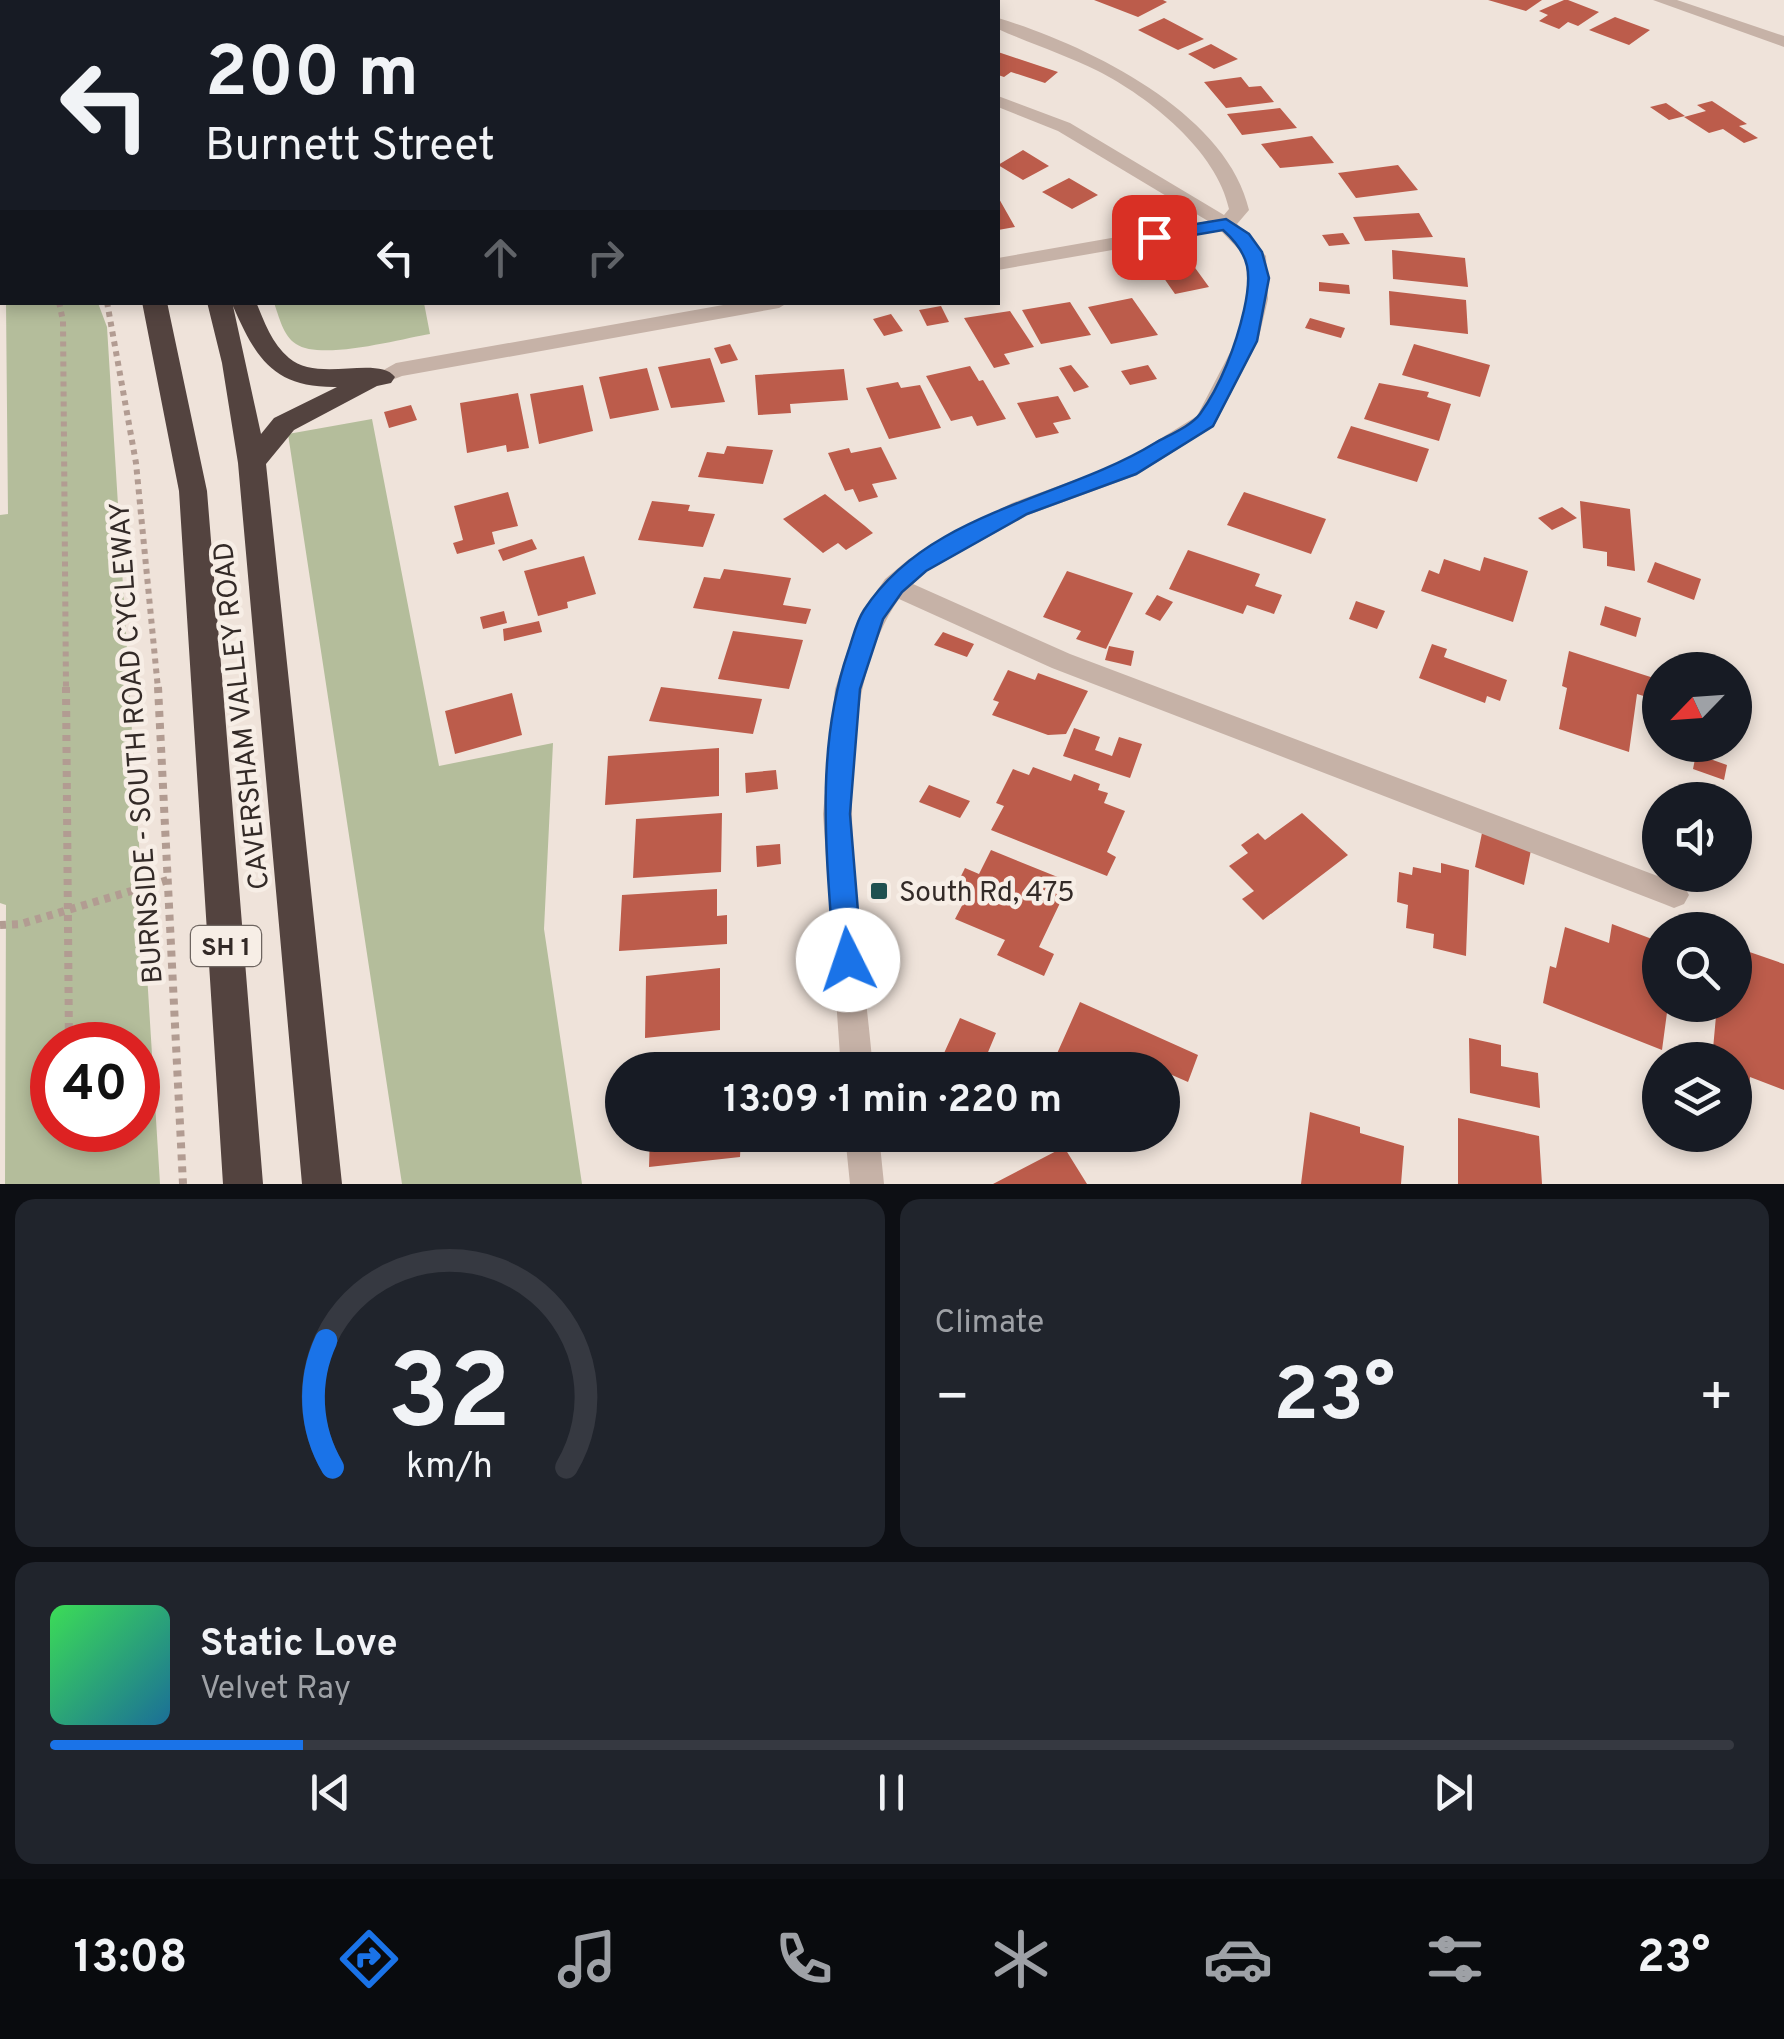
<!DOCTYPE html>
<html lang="en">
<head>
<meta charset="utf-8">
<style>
  :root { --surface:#171b24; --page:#20242c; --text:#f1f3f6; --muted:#9ea1a6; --line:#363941; --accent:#1a73e8 }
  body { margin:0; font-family:Overpass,sans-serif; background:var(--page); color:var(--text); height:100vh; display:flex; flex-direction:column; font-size:38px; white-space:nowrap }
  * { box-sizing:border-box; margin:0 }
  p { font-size:32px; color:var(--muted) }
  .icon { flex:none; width:55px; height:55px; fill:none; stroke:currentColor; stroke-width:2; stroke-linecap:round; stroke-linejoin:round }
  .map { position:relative; height:1184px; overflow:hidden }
  .details { display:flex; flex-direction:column; gap:15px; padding:15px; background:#0d0f14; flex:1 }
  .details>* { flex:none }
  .guide { position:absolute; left:0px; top:0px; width:1000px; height:305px; box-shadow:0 5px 15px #0003; background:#171b24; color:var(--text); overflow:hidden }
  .needle { width:65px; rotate:245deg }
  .buttons { position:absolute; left:1642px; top:652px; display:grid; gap:20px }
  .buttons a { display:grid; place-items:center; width:110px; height:110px; border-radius:50%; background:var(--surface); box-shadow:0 5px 15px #0003; font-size:50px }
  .speed { position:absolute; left:30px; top:1022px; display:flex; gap:20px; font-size:50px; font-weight:700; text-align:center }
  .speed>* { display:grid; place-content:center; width:130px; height:130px; border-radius:50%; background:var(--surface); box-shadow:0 5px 15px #0003; line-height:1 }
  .speed .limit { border:15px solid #d22; background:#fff; color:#111 }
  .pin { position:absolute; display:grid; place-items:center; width:85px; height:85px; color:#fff; margin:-42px; border-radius:20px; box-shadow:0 5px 15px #0006 }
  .me { position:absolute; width:110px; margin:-55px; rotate:356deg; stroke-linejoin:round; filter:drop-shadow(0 0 8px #0008) }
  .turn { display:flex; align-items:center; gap:35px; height:210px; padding:0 40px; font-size:45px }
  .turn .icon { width:130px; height:130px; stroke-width:2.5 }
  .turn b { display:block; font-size:70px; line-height:85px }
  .lanes { display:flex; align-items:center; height:95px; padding:0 40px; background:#0003; justify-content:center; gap:50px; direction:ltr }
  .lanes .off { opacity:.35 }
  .big { font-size:75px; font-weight:700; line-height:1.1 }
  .details .widget { flex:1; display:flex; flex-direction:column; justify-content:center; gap:15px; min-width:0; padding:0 35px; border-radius:20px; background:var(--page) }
  .details .dial { align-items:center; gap:0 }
  .dial svg { height:260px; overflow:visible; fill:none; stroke:var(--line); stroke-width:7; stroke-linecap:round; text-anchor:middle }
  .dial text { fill:var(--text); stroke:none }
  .song { display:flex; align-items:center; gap:30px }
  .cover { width:120px; height:120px; border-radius:15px; background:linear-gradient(135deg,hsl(130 70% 55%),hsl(200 70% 35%)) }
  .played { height:10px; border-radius:5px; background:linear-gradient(90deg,var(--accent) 15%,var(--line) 15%) }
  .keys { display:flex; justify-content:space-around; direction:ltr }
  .heat { display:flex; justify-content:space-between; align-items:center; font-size:55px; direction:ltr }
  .details .tiles { flex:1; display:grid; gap:15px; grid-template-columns:1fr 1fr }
  .widget:last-child { grid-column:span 2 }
  .trip { position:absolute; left:605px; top:1052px; width:575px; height:100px; border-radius:50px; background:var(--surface); box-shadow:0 5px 15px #0003; font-weight:700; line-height:100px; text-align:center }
  .tabs { display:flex; height:160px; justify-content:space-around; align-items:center; background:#090b0e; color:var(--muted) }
  .tabs .icon { width:70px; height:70px }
  .tabs .current { color:var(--accent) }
  .tabs b { font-size:45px; color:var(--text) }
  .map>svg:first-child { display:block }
  .green { fill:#b4bd9b; fill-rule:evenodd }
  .building { fill:#bc5c4b }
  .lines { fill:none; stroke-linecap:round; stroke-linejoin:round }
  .path-far1 { stroke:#b29c92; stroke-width:6; stroke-dasharray:5 5; stroke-linecap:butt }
  .path { stroke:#b29c92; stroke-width:8; stroke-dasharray:6 6; stroke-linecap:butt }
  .minor { fill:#c6b2a7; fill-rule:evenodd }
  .highway { fill:#53433f; fill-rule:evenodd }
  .route { fill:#1a73e8; stroke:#114b97; stroke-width:2.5 }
  .poi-dot { fill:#205150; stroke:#f7eee6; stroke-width:4 }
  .labels { text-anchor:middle; stroke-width:9; stroke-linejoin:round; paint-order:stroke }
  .shield { fill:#f7eee6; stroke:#6e6560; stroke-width:2.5 }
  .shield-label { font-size:25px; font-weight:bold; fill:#332a27 }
  .street-label { font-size:28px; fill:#332a27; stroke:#f7eee6 }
  .poi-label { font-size:28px; fill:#332a27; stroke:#f7eee6; text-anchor:start }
</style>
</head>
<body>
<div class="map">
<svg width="1784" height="1184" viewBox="0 0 1784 1184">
  <rect width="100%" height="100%" fill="#efe3da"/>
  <path class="green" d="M6,303H98L107,327L160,1184H5L6,905L0,903V515L8,514ZM138,1045V1130H52V1045Z
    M274,303H424L430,334C400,339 321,361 296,344C283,336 279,316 274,303Z
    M372,419L439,766L553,743L544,929L582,1184H402L288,434Z"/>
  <path class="building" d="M1094,0H1163L1167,2L1138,17Z
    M1488,0H1542L1526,11Z
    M1564,0H1568L1599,12L1578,26L1568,22L1559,29L1539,21L1548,15L1539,11Z
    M1615,17L1650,30L1629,45L1589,30Z
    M1164,18L1204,39L1178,50L1138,30Z
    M1211,44L1238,59L1214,69L1188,54Z
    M998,52L1058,72L1045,83L1011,72L1004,77L998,75Z
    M1241,77L1249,87L1261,86L1274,102L1226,108L1204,82Z
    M1712,101L1747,124L1739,126L1758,138L1744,143L1723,129L1709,133L1684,117L1706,111L1697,105Z
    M1666,103L1685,116L1669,120L1650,107Z
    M1280,108L1297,128L1242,135L1227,114Z
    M1312,136L1334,163L1280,168L1261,144Z
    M1023,150L1049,166L1023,180L998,165Z
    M1398,165L1418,190L1356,198L1338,173Z
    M1069,178L1098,195L1072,209L1042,192Z
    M998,197L1015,227L998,230Z
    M1419,213L1433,237L1365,241L1353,217Z
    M1343,233L1350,244L1329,246L1322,235Z
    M1392,250L1465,258L1468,287L1393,279Z
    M1193,265L1209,287L1175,294L1159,271Z
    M1319,282L1349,285L1350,294L1319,291Z
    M1389,291L1466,300L1468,334L1390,325Z
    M1132,298L1158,335L1111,344L1088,307Z
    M1070,302L1091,335L1041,344L1022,310Z
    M941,306L949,322L927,326L919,310Z
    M1010,311L1034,347L1004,354L1010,364L994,368L964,318Z
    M891,314L903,331L884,336L873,319Z
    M1310,318L1345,328L1341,338L1305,328Z
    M730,344L738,360L721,364L714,348Z
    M1414,344L1490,365L1480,397L1402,375Z
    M710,358L725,402L671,408L658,367Z
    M1071,365L1089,387L1074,392L1059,368Z
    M1148,365L1157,379L1130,385L1121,371Z
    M970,366L979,381L983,380L1006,419L977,426L972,416L951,421L926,376Z
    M647,368L659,410L610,419L599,377Z
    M844,369L848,400L790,404L791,413L758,415L755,375Z
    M898,382L901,388L920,385L941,428L889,439L866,388Z
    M1379,383L1429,392L1427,397L1451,404L1439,441L1364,419Z
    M583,385L593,431L539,444L530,394Z
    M518,393L529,448L507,452L506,445L467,453L460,403Z
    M1058,396L1071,419L1053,423L1059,433L1036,438L1017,403Z
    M411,405L417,420L389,428L384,412Z
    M1351,426L1429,449L1417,482L1337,458Z
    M727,446L773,450L763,484L698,477L707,452L724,454Z
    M881,447L897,479L872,484L878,497L859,502L853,489L845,491L828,453L849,448L851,453Z
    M508,492L518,526L492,532L495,544L457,554L453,543L463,540L454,506Z
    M1244,492L1326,519L1311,554L1227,525Z
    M825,494L865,526L873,533L846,550L838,543L823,553L783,519Z
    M652,501L690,505L688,511L715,514L703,547L638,540Z
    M1580,501L1630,509L1635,571L1607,566V552L1583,548Z
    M1562,507L1577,518L1552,530L1538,518Z
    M532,539L537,549L503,561L498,550Z
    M1188,550L1260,574L1255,586L1282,595L1274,614L1247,605L1243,614L1169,589Z
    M584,556L596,594L567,602L568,608L538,616L524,571Z
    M1484,557L1528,571L1513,622L1421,591L1429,570L1439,574L1444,559L1480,571Z
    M1655,562L1701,579L1694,600L1647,582Z
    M724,569L791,578L783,605L811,609L806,624L693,608L704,577L720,579Z
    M1067,571L1133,593L1106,649L1076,639L1081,631L1043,617Z
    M1157,595L1173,602L1160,621L1145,614Z
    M1356,601L1385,611L1377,629L1349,619Z
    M1605,606L1641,618L1636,637L1600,625Z
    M504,611L507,623L483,629L480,617Z
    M539,621L542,632L504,641L503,629Z
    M733,631L803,640L789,689L718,679Z
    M943,632L974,644L967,657L934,645Z
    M1432,644L1447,649L1444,657L1507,680L1500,701L1487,696L1485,703L1419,678Z
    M1109,646L1134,651L1131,666L1105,660Z
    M1569,651L1660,680V701L1637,694L1629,752L1559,729L1567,688L1562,686Z
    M1008,670L1035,680L1038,673L1088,691L1066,734L1048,735L992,715L999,702L993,700Z
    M661,687L762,699L753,734L649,721Z
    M512,693L522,735L455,754L445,711Z
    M1074,728L1100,737L1095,750L1112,756L1119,737L1142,744L1130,778L1063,756Z
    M719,748V796L605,805L608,756Z
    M1696,754L1727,765L1724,780L1693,769Z
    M1033,767L1071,781L1074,774L1100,784L1098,790L1108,793L1104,803L1125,811L1107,852L1116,857L1107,876L991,830L1004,806L996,803L1013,769L1029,775Z
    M776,770L778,789L746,793L745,773Z
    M929,785L970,801L960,818L919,802Z
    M722,813L721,872L633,878L636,819Z
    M1302,813L1348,855L1263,920L1242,899L1254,891L1229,866L1248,853L1241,845L1258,833L1265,840Z
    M1482,833L1531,850L1524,885L1475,867Z
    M780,844L781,864L757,867L756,846Z
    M991,850L1070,882L1039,947L1054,954L1044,976L997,955L1005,940L955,919L967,896L954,890L965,868L979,874Z
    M1441,863L1469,870L1466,956L1433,948L1434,934L1406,928L1408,905L1397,902L1399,872L1412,875L1413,867L1441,873Z
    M717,889V916L727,915V944L619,951L622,895Z
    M1612,924L1660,942V1005H1668L1662,1050L1543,1003L1550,966L1556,968L1565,927L1609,943Z
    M1735,947L1784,964V1090L1750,1077L1749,1094L1735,1088V1060H1712L1717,1005H1735Z
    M720,968V1030L645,1038L646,976Z
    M1080,1002L1198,1055L1188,1082L1156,1068L1058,1070L1051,1067Z
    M960,1018L996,1033L986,1057L1016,1070H959L940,1062Z
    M1469,1038L1501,1045V1066L1538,1073L1540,1108L1470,1093Z
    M1310,1112L1360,1127V1133L1404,1146L1401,1184H1301Z
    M1458,1118L1539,1136L1542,1184H1458Z
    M650,1135H741L740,1157L649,1167Z
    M1064,1147L1087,1184H993Z"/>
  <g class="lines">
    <path class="path-far1" d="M59,302L63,321L66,689
      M107,302L136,463L158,689"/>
    <path class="path" d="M66,687L69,1045
      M158,687L183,1184
      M0,925L21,924L168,880
      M70,1130V1139"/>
    <path class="minor" d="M158,0H174V2H158Z
      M609,0H631L632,2H611Z
      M967,0H983L984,2H968Z
      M1653,0H1677L1784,36V47Z
      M998,18C1085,44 1227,112 1249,210L1237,224L1266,256L1268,299L1258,341L1214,426L1137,475L1028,515L927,571L913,584L1070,654L1684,886L1689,895L1684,904L1674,908L1664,904L1052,668L899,599C820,711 862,939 873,1070H841L823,814L835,689L859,617L885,579L909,559L1012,503L1121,463L1197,416L1236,341L1248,299L1246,257L1221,231L998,270V258L1208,221L1058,131L998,107V96L1070,123L1224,215L1229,209C1217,151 1149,97 1098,71C1066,55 1031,44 998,29Z
      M740,302H789L779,308L402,376L382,384L371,377L396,363Z
      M845,1135H879L884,1184H850Z"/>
    <path class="highway" d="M36,0H56L58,2H38Z
      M142,302H167L207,491L263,1184H223L179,491Z
      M207,302H256C264,321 272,344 289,358C317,383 378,355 395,377L391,383L377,386L294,430L266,464L342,1184H302L238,463L222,363ZM233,306C256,359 274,388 337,387L274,418L261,434Z"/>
  </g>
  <path class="route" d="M1226,219L1249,234L1262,252L1269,278L1257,341L1213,426L1136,474L1027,514L926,571L902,592L883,619L860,689L850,814L862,960L858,969L848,973L838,969L834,960C827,858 814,751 848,652C853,638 856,622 864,610C928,511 1062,500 1155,443C1169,435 1191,426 1200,414C1221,385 1236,345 1244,310C1252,274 1251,255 1223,230L1154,242L1145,237L1154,231Z"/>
  <rect class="poi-dot" x="869" y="881" width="20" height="20" rx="5"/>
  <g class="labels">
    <rect class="shield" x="191" y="926" width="70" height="40" rx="8"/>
    <g class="shield-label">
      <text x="226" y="955">SH 1</text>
    </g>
    <g class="street-label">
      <text transform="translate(240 716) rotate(-96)" y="10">CAVERSHAM VALLEY ROAD</text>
      <text transform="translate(135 743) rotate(-94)" y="10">BURNSIDE - SOUTH ROAD CYCLEWAY</text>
    </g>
    <g class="poi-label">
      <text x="899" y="901">South Rd, 475</text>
    </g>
  </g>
</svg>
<div class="buttons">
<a><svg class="needle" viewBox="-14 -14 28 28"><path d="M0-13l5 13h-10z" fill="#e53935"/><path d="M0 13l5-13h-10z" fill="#9ea1a6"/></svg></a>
<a><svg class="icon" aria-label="sound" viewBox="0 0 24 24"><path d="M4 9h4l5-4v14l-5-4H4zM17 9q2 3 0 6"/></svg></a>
<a><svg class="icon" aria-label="search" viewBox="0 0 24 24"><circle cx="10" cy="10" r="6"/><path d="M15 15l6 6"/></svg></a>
<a><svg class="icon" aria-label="layers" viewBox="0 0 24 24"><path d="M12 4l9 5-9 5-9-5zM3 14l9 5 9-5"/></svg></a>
</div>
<div class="speed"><div class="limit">40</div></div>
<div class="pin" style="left:1154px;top:237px;background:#d93025"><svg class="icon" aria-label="arrive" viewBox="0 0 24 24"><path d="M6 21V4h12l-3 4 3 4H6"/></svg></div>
<svg class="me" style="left:848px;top:960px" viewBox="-20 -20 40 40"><circle r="19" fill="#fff"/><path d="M0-13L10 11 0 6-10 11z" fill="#1a73e8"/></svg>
<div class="trip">13:09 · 1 min · 220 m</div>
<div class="guide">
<div class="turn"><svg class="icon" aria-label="left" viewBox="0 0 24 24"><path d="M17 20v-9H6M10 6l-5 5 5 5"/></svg><div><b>200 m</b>Burnett Street</div></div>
<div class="lanes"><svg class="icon" aria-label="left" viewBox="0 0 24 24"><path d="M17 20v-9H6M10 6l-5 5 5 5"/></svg><svg class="icon off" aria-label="ahead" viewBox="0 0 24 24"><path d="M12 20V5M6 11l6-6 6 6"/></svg><svg class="icon off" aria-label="right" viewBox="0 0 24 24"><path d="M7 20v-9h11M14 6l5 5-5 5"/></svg></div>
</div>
</div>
<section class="details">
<div class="tiles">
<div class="widget dial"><svg viewBox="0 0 100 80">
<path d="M14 69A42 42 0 1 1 86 69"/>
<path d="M14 69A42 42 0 0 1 12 30" stroke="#1a73e8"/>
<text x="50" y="56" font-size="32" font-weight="700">32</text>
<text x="50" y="72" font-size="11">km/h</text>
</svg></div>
<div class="widget"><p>Climate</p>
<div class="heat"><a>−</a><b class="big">23°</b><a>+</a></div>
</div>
<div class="widget">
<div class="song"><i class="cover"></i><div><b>Static Love</b><p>Velvet Ray</p></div></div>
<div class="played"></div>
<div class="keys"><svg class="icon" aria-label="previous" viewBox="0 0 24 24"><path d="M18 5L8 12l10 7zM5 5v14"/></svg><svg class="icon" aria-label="pause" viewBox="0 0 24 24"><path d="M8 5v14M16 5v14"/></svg><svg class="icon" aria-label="next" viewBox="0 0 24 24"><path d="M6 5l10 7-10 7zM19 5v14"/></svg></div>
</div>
</div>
</section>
<nav class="tabs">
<b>13:08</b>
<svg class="icon current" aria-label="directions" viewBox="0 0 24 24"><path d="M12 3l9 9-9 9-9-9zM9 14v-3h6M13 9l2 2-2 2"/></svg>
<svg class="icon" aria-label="music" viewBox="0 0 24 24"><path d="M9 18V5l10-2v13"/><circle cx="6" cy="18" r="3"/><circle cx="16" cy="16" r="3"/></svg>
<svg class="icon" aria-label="phone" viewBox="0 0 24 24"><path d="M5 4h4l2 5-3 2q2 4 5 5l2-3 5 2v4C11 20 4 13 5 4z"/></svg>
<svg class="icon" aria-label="climate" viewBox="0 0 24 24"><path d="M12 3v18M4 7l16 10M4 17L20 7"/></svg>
<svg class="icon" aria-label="car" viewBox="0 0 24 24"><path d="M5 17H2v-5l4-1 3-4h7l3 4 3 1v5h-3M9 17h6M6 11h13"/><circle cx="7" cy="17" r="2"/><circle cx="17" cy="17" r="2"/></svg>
<svg class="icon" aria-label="filters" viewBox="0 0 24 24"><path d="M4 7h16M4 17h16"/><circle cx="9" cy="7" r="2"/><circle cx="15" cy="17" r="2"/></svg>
<b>23°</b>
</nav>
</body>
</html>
